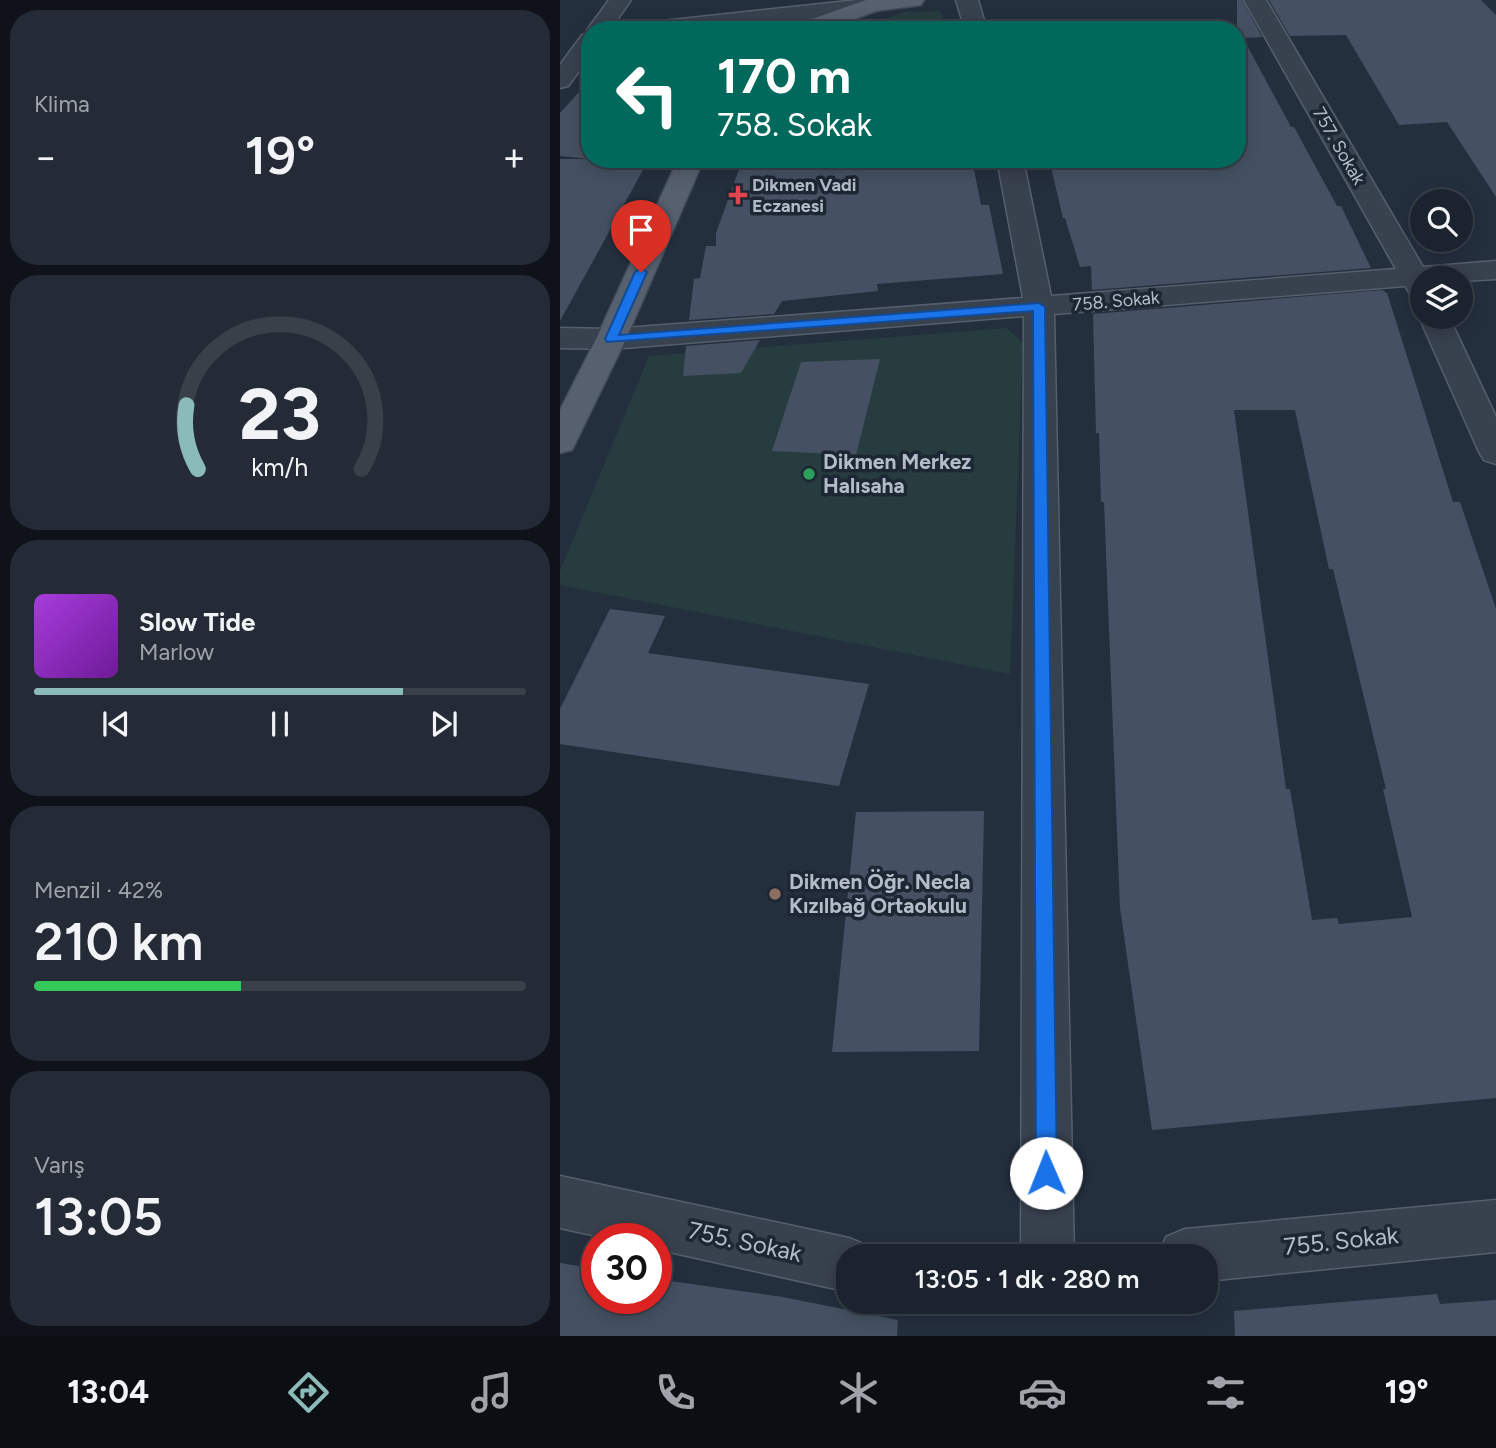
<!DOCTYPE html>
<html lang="tr">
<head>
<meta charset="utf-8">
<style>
  :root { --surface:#1b232e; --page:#242b36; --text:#f1f3f6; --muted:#a0a4aa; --line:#39404a; --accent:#8bbbb9 }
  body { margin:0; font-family:Figtree,sans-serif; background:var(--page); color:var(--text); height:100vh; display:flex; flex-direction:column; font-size:26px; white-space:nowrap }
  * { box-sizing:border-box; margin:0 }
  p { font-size:23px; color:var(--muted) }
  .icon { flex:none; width:38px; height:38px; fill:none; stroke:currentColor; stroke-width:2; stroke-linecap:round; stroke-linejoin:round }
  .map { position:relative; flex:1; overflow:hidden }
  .drawer { display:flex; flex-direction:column; gap:10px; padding:10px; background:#0f1319; width:560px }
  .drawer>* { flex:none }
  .banner { position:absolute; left:21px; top:21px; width:665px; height:147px; border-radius:28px; box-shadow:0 4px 18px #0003,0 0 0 2px var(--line); background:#00695c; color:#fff; overflow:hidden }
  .buttons { position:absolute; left:850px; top:189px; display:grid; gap:14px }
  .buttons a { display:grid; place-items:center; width:63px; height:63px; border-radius:50%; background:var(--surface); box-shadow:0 4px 18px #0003,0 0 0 2px var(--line); font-size:35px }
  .speed { position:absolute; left:21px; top:1223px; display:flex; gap:14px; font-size:35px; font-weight:700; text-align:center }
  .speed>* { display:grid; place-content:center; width:91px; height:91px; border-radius:50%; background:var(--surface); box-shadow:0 4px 18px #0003,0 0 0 2px var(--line); line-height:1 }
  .speed .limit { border:10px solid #d22; background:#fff; color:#111 }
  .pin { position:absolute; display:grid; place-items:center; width:60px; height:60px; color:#fff; margin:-72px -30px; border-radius:50% 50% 50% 0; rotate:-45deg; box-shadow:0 0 7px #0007 }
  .pin .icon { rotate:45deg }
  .me { position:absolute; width:77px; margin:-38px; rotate:359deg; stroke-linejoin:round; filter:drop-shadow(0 0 5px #0008) }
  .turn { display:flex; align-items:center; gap:24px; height:147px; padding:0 21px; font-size:32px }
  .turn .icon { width:91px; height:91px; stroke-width:2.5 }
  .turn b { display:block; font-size:49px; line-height:60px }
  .big { font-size:52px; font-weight:600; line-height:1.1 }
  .drawer .card { flex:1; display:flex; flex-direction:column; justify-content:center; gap:10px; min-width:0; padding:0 24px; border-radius:28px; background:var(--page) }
  .drawer .dial { align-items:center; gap:0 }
  .dial svg { height:182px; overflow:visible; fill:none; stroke:var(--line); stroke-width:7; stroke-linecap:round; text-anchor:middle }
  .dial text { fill:var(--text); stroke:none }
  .song { display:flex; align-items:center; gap:21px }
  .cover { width:84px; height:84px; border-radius:10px; background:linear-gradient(135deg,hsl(280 70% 55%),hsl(280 70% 35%)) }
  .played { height:7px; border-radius:4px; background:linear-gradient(90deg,var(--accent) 75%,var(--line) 75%) }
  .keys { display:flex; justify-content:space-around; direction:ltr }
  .heat { display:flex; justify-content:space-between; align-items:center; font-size:38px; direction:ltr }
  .charge { height:10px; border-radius:5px; background:linear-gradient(90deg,#34c759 42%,var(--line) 0) }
  .trip { position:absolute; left:276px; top:1244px; width:382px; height:70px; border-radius:28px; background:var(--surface); box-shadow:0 4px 18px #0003,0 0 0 2px var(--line); font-weight:600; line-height:70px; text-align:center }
  .tab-bar { display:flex; height:112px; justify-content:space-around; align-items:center; background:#0b0e12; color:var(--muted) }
  .tab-bar .icon { width:49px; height:49px }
  .tab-bar .current { color:var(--accent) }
  .tab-bar b { font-size:32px; color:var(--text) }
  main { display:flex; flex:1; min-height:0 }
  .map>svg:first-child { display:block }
  .green { fill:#263c3f }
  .building { fill:#455162; fill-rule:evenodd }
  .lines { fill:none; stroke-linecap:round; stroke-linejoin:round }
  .minor-casing { stroke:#565f6c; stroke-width:3 }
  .major-casing { stroke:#414a57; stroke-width:3 }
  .minor { fill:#38414e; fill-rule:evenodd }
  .major { fill:#56606e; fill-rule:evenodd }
  .route { fill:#1a73e8; stroke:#114b97; stroke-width:2 }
  .health-dot { fill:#e0444e; stroke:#1d2633; stroke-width:2.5 }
  .leisure-dot { fill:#2e9e5b; stroke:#1d2633; stroke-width:2.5 }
  .education-dot { fill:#8d6e63; stroke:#1d2633; stroke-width:2.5 }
  .labels { text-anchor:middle; stroke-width:7; stroke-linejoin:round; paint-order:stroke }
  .far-street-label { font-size:18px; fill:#b4bcc9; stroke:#1d2633 }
  .far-poi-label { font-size:18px; font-weight:bold; fill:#b4bcc9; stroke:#1d2633; text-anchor:start }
  .poi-label { font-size:21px; font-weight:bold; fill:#b4bcc9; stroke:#1d2633; text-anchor:start }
  .near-street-label { font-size:24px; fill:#b4bcc9; stroke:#1d2633 }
</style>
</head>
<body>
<main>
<section class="drawer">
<div class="card"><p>Klima</p>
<div class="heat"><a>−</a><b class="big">19°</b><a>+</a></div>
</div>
<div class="card dial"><svg viewBox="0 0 100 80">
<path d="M14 69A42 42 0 1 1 86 69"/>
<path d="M14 69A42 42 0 0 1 9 41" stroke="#8bbbb9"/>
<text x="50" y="56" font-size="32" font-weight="700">23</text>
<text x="50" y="72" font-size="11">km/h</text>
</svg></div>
<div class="card">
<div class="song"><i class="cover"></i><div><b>Slow Tide</b><p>Marlow</p></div></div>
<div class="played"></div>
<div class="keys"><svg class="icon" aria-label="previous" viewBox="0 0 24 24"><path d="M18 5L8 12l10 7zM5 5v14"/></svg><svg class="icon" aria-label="pause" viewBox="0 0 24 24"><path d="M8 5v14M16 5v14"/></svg><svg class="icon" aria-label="next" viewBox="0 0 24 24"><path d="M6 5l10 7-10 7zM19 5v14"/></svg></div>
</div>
<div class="card"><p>Menzil · 42%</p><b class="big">210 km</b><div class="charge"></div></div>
<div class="card"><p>Varış</p><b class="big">13:05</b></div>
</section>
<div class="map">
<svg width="936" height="1336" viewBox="0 0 936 1336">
  <rect width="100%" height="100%" fill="#242f3e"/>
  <path class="green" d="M380,11L388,30H289L345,12Z
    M447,328L463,343L450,674L0,585V571L89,356Z"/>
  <path class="building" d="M677,0H682L702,37L683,38L731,127H734L777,206H781L811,268L532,290L531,266L520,267L505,218H503L489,159H677Z
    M709,0H921L936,15V197L887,122L839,125L786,35L730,36Z
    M30,80V159L0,156V113Z
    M0,159H89L0,321Z
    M412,159L421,205H429L443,274L317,284L318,291L222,301L214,314L129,320L134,279L140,278L146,246H156V233L182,161Z
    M822,290L827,293L893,502H900L936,609V1098L592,1130L560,908L544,502H541L539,433H536L533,314ZM674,410H735L769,569H773L826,789H823L852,917L779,924L777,918L752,920L730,789H726Z
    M200,340L181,373L123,376L126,346Z
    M320,359L296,455L212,451L241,362Z
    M50,609L105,616L88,653L309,684L279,786L0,744V709Z
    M424,811L419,1051L272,1052L296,812Z
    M0,1263L37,1269V1298H96V1279L223,1297L338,1320L337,1336H0Z
    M877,1294L880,1304L936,1300V1336H675L674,1311Z"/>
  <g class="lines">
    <g class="minor-casing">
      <path id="minor" d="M49,0H71L50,30H30V56L8,86L0,88V65L22,35L29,33L27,30Z
        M298,0H318L323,5L320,10L312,12L147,30H73L76,25L84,23Z
        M396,0H418L427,30H405Z
        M684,0H706L863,267L936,261V279L901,281V278H863V301L853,298L845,286L494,314L514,1256H461L464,316L51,349L0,348V328L51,329L463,298L437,159H463L491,296L836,269Z
        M863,312V317H889L936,417V464L924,460L919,452L859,317Z
        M0,1176L289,1238L308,1246L312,1256H289V1292L96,1249V1239H50L0,1228Z
        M936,1200V1252L646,1281V1256H598L606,1237L625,1229Z"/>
    </g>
    <g class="major-casing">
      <path id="major" d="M306,0H364L361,5L316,11L265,30H232L235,25Z
        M118,159H144L66,339L16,442L12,450L0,453V410L36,339Z"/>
    </g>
    <use href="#minor" class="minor"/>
    <use href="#major" class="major"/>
  </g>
  <path class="route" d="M81,268L87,272L59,335L479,303L485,307L497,1173L494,1180L486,1183L479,1180L476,1173L473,311L47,342L45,339L75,272Z"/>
  <path class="health-dot" d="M174.5 184.5h7v7h7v7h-7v7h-7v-7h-7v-7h7z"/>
  <circle class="leisure-dot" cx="249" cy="474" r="7"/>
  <circle class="education-dot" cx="215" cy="894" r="7"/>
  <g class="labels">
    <g class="far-street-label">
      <text transform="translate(779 146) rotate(60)" y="6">757. Sokak</text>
      <text transform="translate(556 301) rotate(-5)" y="6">758. Sokak</text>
    </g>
    <g class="far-poi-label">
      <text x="192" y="191">Dikmen Vadi<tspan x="192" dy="21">Eczanesi</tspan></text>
    </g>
    <g class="poi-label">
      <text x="263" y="469">Dikmen Merkez<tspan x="263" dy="24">Halısaha</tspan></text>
      <text x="229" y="889">Dikmen Öğr. Necla<tspan x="229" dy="24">Kızılbağ Ortaokulu</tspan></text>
    </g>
    <g class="near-street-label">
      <text transform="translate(781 1241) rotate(-6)" y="8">755. Sokak</text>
      <text transform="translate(185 1242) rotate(12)" y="8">755. Sokak</text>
    </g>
  </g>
</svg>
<div class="buttons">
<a><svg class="icon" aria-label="search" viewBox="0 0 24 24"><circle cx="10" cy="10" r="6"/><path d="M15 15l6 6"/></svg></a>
<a><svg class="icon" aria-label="layers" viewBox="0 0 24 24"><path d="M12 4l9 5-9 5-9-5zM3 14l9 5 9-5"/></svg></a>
</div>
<div class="speed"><div class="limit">30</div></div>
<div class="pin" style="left:81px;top:272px;background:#d93025"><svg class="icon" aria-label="arrive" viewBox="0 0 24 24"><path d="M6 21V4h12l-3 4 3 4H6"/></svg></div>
<svg class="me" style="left:486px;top:1173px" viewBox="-20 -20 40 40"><circle r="19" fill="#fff"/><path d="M0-13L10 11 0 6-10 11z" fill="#1a73e8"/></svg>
<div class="trip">13:05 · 1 dk · 280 m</div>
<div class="banner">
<div class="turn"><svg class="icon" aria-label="left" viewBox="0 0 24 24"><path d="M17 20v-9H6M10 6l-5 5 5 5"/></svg><div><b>170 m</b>758. Sokak</div></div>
</div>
</div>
</main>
<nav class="tab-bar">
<b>13:04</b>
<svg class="icon current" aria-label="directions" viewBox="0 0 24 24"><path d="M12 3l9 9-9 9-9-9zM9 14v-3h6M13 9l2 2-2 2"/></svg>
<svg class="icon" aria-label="music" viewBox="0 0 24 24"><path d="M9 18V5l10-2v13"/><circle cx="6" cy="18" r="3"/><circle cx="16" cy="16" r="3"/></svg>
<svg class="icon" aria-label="phone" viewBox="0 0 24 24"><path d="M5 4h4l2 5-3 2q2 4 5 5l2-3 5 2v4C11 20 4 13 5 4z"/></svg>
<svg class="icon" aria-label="climate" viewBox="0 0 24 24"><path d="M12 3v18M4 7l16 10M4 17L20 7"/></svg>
<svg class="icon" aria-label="car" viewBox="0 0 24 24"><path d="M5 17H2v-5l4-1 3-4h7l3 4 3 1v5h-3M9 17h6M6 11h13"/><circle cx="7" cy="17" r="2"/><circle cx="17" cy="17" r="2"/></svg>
<svg class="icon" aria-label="filters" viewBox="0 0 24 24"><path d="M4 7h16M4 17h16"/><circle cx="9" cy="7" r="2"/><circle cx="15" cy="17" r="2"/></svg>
<b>19°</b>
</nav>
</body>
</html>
